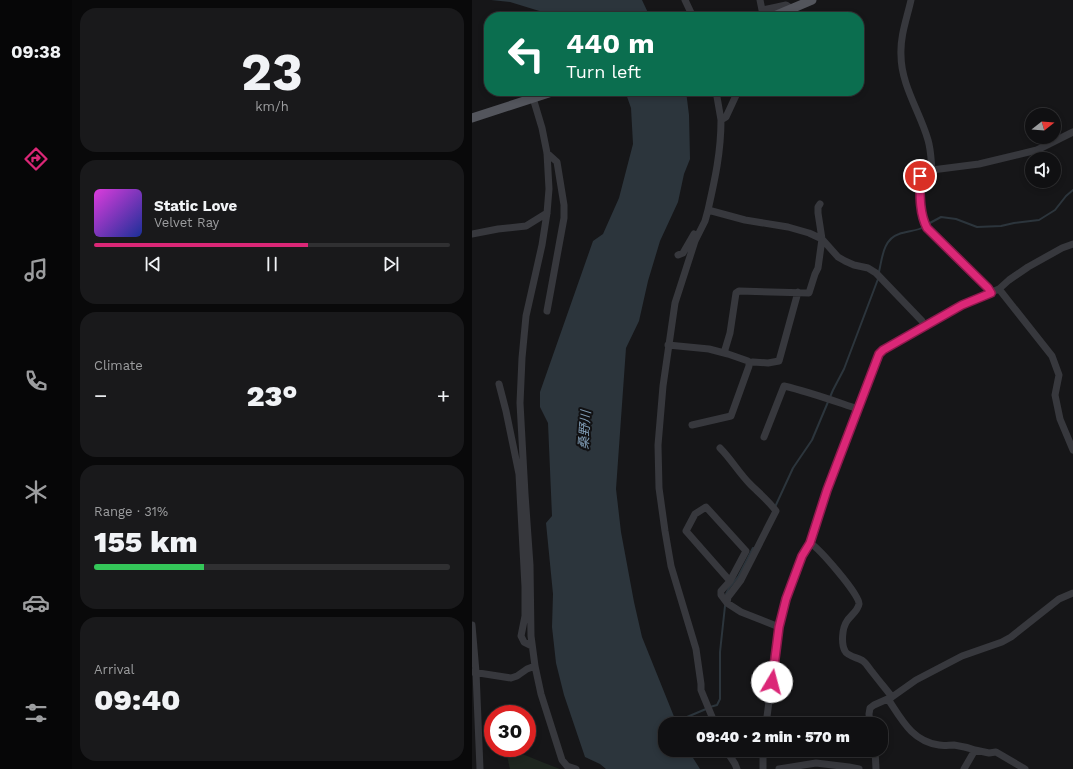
<!DOCTYPE html>
<html lang="en">
<head>
<meta charset="utf-8">
<style>
  :root { --surface:#101012; --page:#19191b; --text:#f1f3f6; --muted:#9c9d9f; --line:#303032; --accent:#db2777 }
  body { margin:0; font-family:"Work Sans","Noto Sans JP",sans-serif; background:var(--page); color:var(--text); height:100vh; display:flex; flex-direction:column; font-size:15px; white-space:nowrap }
  * { box-sizing:border-box; margin:0 }
  p { font-size:13px; color:var(--muted) }
  .icon { flex:none; width:22px; height:22px; fill:none; stroke:currentColor; stroke-width:2; stroke-linecap:round; stroke-linejoin:round }
  .map { position:relative; flex:1; overflow:hidden }
  .drawer { display:flex; flex-direction:column; gap:8px; padding:8px; background:#09090a; width:400px }
  .drawer>* { flex:none }
  .hud { position:absolute; left:12px; top:12px; width:380px; height:84px; border-radius:16px; box-shadow:0 2px 6px #0003,0 0 0 1px var(--line); background:#0b6e4f; color:#fff; overflow:hidden }
  .needle { width:26px; rotate:73deg }
  .fabs { position:absolute; left:553px; top:108px; display:grid; gap:8px }
  .fabs a { display:grid; place-items:center; width:36px; height:36px; border-radius:50%; background:var(--surface); box-shadow:0 2px 6px #0003,0 0 0 1px var(--line); font-size:20px }
  .speed { position:absolute; left:12px; top:705px; display:flex; gap:8px; font-size:20px; font-weight:700; text-align:center }
  .speed>* { display:grid; place-content:center; width:52px; height:52px; border-radius:50%; background:var(--surface); box-shadow:0 2px 6px #0003,0 0 0 1px var(--line); line-height:1 }
  .speed .limit { border:6px solid #d22; background:#fff; color:#111 }
  .pin { position:absolute; display:grid; place-items:center; width:34px; height:34px; color:#fff; margin:-17px; border:2px solid #fff; border-radius:50%; box-shadow:0 1px 4px #0007 }
  .me { position:absolute; width:44px; margin:-22px; rotate:8deg; stroke-linejoin:round; filter:drop-shadow(0 0 3px #0008) }
  .turn { display:flex; align-items:center; gap:14px; height:84px; padding:0 16px; font-size:18px }
  .turn .icon { width:52px; height:52px; stroke-width:2.5 }
  .turn b { display:block; font-size:28px; line-height:34px }
  .big { font-size:30px; font-weight:800; line-height:1.1 }
  .drawer .tile { flex:1; display:flex; flex-direction:column; justify-content:center; gap:6px; min-width:0; padding:0 14px; border-radius:16px; background:var(--page) }
  .drawer .dial { align-items:center; gap:0 }
  .dial b { font-size:52px; line-height:1 }
  .song { display:flex; align-items:center; gap:12px }
  .cover { width:48px; height:48px; border-radius:6px; background:linear-gradient(135deg,hsl(300 70% 55%),hsl(230 70% 35%)) }
  .played { height:4px; border-radius:2px; background:linear-gradient(90deg,var(--accent) 60%,var(--line) 60%) }
  .keys { display:flex; justify-content:space-around; direction:ltr }
  .heat { display:flex; justify-content:space-between; align-items:center; font-size:22px; direction:ltr }
  .charge { height:6px; border-radius:3px; background:linear-gradient(90deg,#34c759 31%,var(--line) 0) }
  .trip { position:absolute; left:186px; top:717px; width:230px; height:40px; border-radius:16px; background:var(--surface); box-shadow:0 2px 6px #0003,0 0 0 1px var(--line); font-weight:800; line-height:40px; text-align:center }
  main { display:flex; flex:1; min-height:0 }
  .tab-bar { display:flex; flex-direction:column; width:72px; justify-content:space-around; align-items:center; background:#060607; color:var(--muted) }
  .tab-bar .icon { width:28px; height:28px }
  .tab-bar .current { color:var(--accent) }
  .tab-bar b { font-size:18px; color:var(--text) }
  .map>svg:first-child { display:block }
  .green { fill:#1e261f }
  .water { fill:#2c353c }
  .lines { fill:none; stroke-linecap:round; stroke-linejoin:round }
  .stream { stroke:#2c353c; stroke-width:2 }
  .minor { stroke:#37383d; stroke-width:7 }
  .major { stroke:#53555c; stroke-width:9 }
  .route-casing { stroke:#8e194d; stroke-width:10 }
  .route { stroke:#db2777; stroke-width:7 }
  .labels { text-anchor:middle; stroke-width:4; stroke-linejoin:round; paint-order:stroke }
  .water-label { font-size:13px; font-style:italic; fill:#7f9bb3; stroke:#111113 }
</style>
</head>
<body>
<main>
<nav class="tab-bar">
<b>09:38</b>
<svg class="icon current" aria-label="directions" viewBox="0 0 24 24"><path d="M12 3l9 9-9 9-9-9zM9 14v-3h6M13 9l2 2-2 2"/></svg>
<svg class="icon" aria-label="music" viewBox="0 0 24 24"><path d="M9 18V5l10-2v13"/><circle cx="6" cy="18" r="3"/><circle cx="16" cy="16" r="3"/></svg>
<svg class="icon" aria-label="phone" viewBox="0 0 24 24"><path d="M5 4h4l2 5-3 2q2 4 5 5l2-3 5 2v4C11 20 4 13 5 4z"/></svg>
<svg class="icon" aria-label="climate" viewBox="0 0 24 24"><path d="M12 3v18M4 7l16 10M4 17L20 7"/></svg>
<svg class="icon" aria-label="car" viewBox="0 0 24 24"><path d="M5 17H2v-5l4-1 3-4h7l3 4 3 1v5h-3M9 17h6M6 11h13"/><circle cx="7" cy="17" r="2"/><circle cx="17" cy="17" r="2"/></svg>
<svg class="icon" aria-label="filters" viewBox="0 0 24 24"><path d="M4 7h16M4 17h16"/><circle cx="9" cy="7" r="2"/><circle cx="15" cy="17" r="2"/></svg>
</nav>
<section class="drawer">
<div class="tile dial"><b>23</b><p>km/h</p></div>
<div class="tile">
<div class="song"><i class="cover"></i><div><b>Static Love</b><p>Velvet Ray</p></div></div>
<div class="played"></div>
<div class="keys"><svg class="icon" aria-label="previous" viewBox="0 0 24 24"><path d="M18 5L8 12l10 7zM5 5v14"/></svg><svg class="icon" aria-label="pause" viewBox="0 0 24 24"><path d="M8 5v14M16 5v14"/></svg><svg class="icon" aria-label="next" viewBox="0 0 24 24"><path d="M6 5l10 7-10 7zM19 5v14"/></svg></div>
</div>
<div class="tile"><p>Climate</p>
<div class="heat"><a>−</a><b class="big">23°</b><a>+</a></div>
</div>
<div class="tile"><p>Range · 31%</p><b class="big">155 km</b><div class="charge"></div></div>
<div class="tile"><p>Arrival</p><b class="big">09:40</b></div>
</section>
<div class="map">
<svg width="601" height="769" viewBox="0 0 601 769">
  <rect width="100%" height="100%" fill="#161618"/>
  <path class="green" d="M38,750C55,755 71,763 88,769H38L35,756Z"/>
  <path class="water" d="M19,0H170L178,17H87L38,2Z
    M153,91H214L217,115L218,159L212,174L206,202L188,241L176,281L167,321L154,348L144,489L149,532L162,602L170,637L205,724H193V750H216L228,769H134L128,764L113,757L92,695L84,663L80,627L81,594L74,523L80,516L76,423L68,407V392L121,241L131,234L147,198L161,144L159,108Z"/>
  <g class="lines">
    <path class="stream" d="M456,224L469,217L484,219L505,227L529,226L542,223L567,220L583,210L594,196L601,190
      M407,272C410,259 411,239 427,234C435,231 445,231 452,227
      M303,507L321,468L340,440L361,390L372,369L406,279
      M254,594L257,588L266,577L281,548
      M238,707L245,705L248,699V652L253,606
      M202,724L215,717L234,709"/>
    <path class="minor" d="M213,0L221,17
      M288,0L290,10L305,7L314,5L320,9
      M439,0C435,18 428,36 429,55C429,85 448,112 456,140C459,150 459,160 460,170L450,173L447,176C448,190 447,215 454,227C456,230 458,232 460,234L515,288L519,293
      M244,91L249,120
      M266,91L254,117L249,120C249,152 243,179 236,210L273,220L316,227L337,233L350,239L366,257L373,261L382,265L396,268L404,273L450,321L453,326
      M61,98L70,128L75,153L77,189L75,213L70,245L54,316L50,358L48,403L53,494L58,565L59,636L63,666L69,694L90,760L95,766L104,769
      M460,170L507,164L565,150L601,132
      M236,210L233,221L223,241L203,303L191,386L186,445L187,488L193,531L199,566L224,649L229,684V690L243,724
      M0,234L26,229L54,226L75,213
      M206,255L211,253L222,234
      M527,289L580,356L587,375L583,395L588,419L601,450
      M75,311L92,218V205L85,162L75,153
      M196,345L237,349L256,354L276,361L277,363
      M252,353L258,333L264,293L267,291L337,293L343,274L346,268L350,239L346,213V207L348,204
      M27,384L34,411L47,474L50,476
      M220,425L259,416L277,366V363L281,362L296,363L307,361L326,292
      M292,437L312,386C338,392 362,401 386,409
      M248,448C259,459 267,473 278,484C287,493 297,501 304,511L269,580L256,597L255,603L269,612L307,627
      M47,474L53,587V616L49,636L52,642L60,646
      M338,543C347,548 388,595 387,604C386,611 378,616 375,621C370,628 369,644 373,651C375,656 387,658 391,661C395,664 398,670 401,673C407,681 414,689 420,697
      M255,603L249,595V591L258,581L214,531L223,514L234,507L274,551L258,581
      M0,625L4,672L8,769
      M0,672L39,678L45,676L55,669L63,666
      M416,699C430,720 440,741 467,745C472,746 477,745 482,745C489,746 497,748 503,750L492,769
      M294,724L307,627L314,599L330,556L338,543L355,490L407,354L411,350L490,305L527,289L537,280L556,267L590,248L601,244
      M398,724L397,714L398,708L402,705L420,697L444,680L490,656L530,642L539,637L587,599L601,593
      M254,750L263,764L265,769
      M403,750L404,769
      M503,750L517,753L524,752L553,769
      M291,769V750
      M307,769L344,763L377,767L387,769"/>
    <path class="major" d="M300,17L340,0
      M0,118L83,91"/>
  </g>
  <g class="lines">
    <g class="route-casing">
      <path id="route" d="M300,682L307,627L314,599L330,556L338,543L355,490L407,354L411,350L490,305L519,293L516,288L455,228C447,213 448,193 448,176"/>
    </g>
    <use href="#route" class="route"/>
  </g>
  <g class="labels">
    <g class="water-label">
      <text transform="translate(112 430) rotate(-86)" y="5">桑野川</text>
    </g>
  </g>
</svg>
<div class="fabs">
<a><svg class="needle" viewBox="-14 -14 28 28"><path d="M0-13l5 13h-10z" fill="#e53935"/><path d="M0 13l5-13h-10z" fill="#9c9d9f"/></svg></a>
<a><svg class="icon" aria-label="sound" viewBox="0 0 24 24"><path d="M4 9h4l5-4v14l-5-4H4zM17 9q2 3 0 6"/></svg></a>
</div>
<div class="speed"><div class="limit">30</div></div>
<div class="pin" style="left:448px;top:176px;background:#d93025"><svg class="icon" aria-label="arrive" viewBox="0 0 24 24"><path d="M6 21V4h12l-3 4 3 4H6"/></svg></div>
<svg class="me" style="left:300px;top:682px" viewBox="-20 -20 40 40"><circle r="19" fill="#fff"/><path d="M0-13L10 11 0 6-10 11z" fill="#db2777"/></svg>
<div class="trip">09:40 · 2 min · 570 m</div>
<div class="hud">
<div class="turn"><svg class="icon" aria-label="left" viewBox="0 0 24 24"><path d="M17 20v-9H6M10 6l-5 5 5 5"/></svg><div><b>440 m</b>Turn left</div></div>
</div>
</div>
</main>
</body>
</html>
